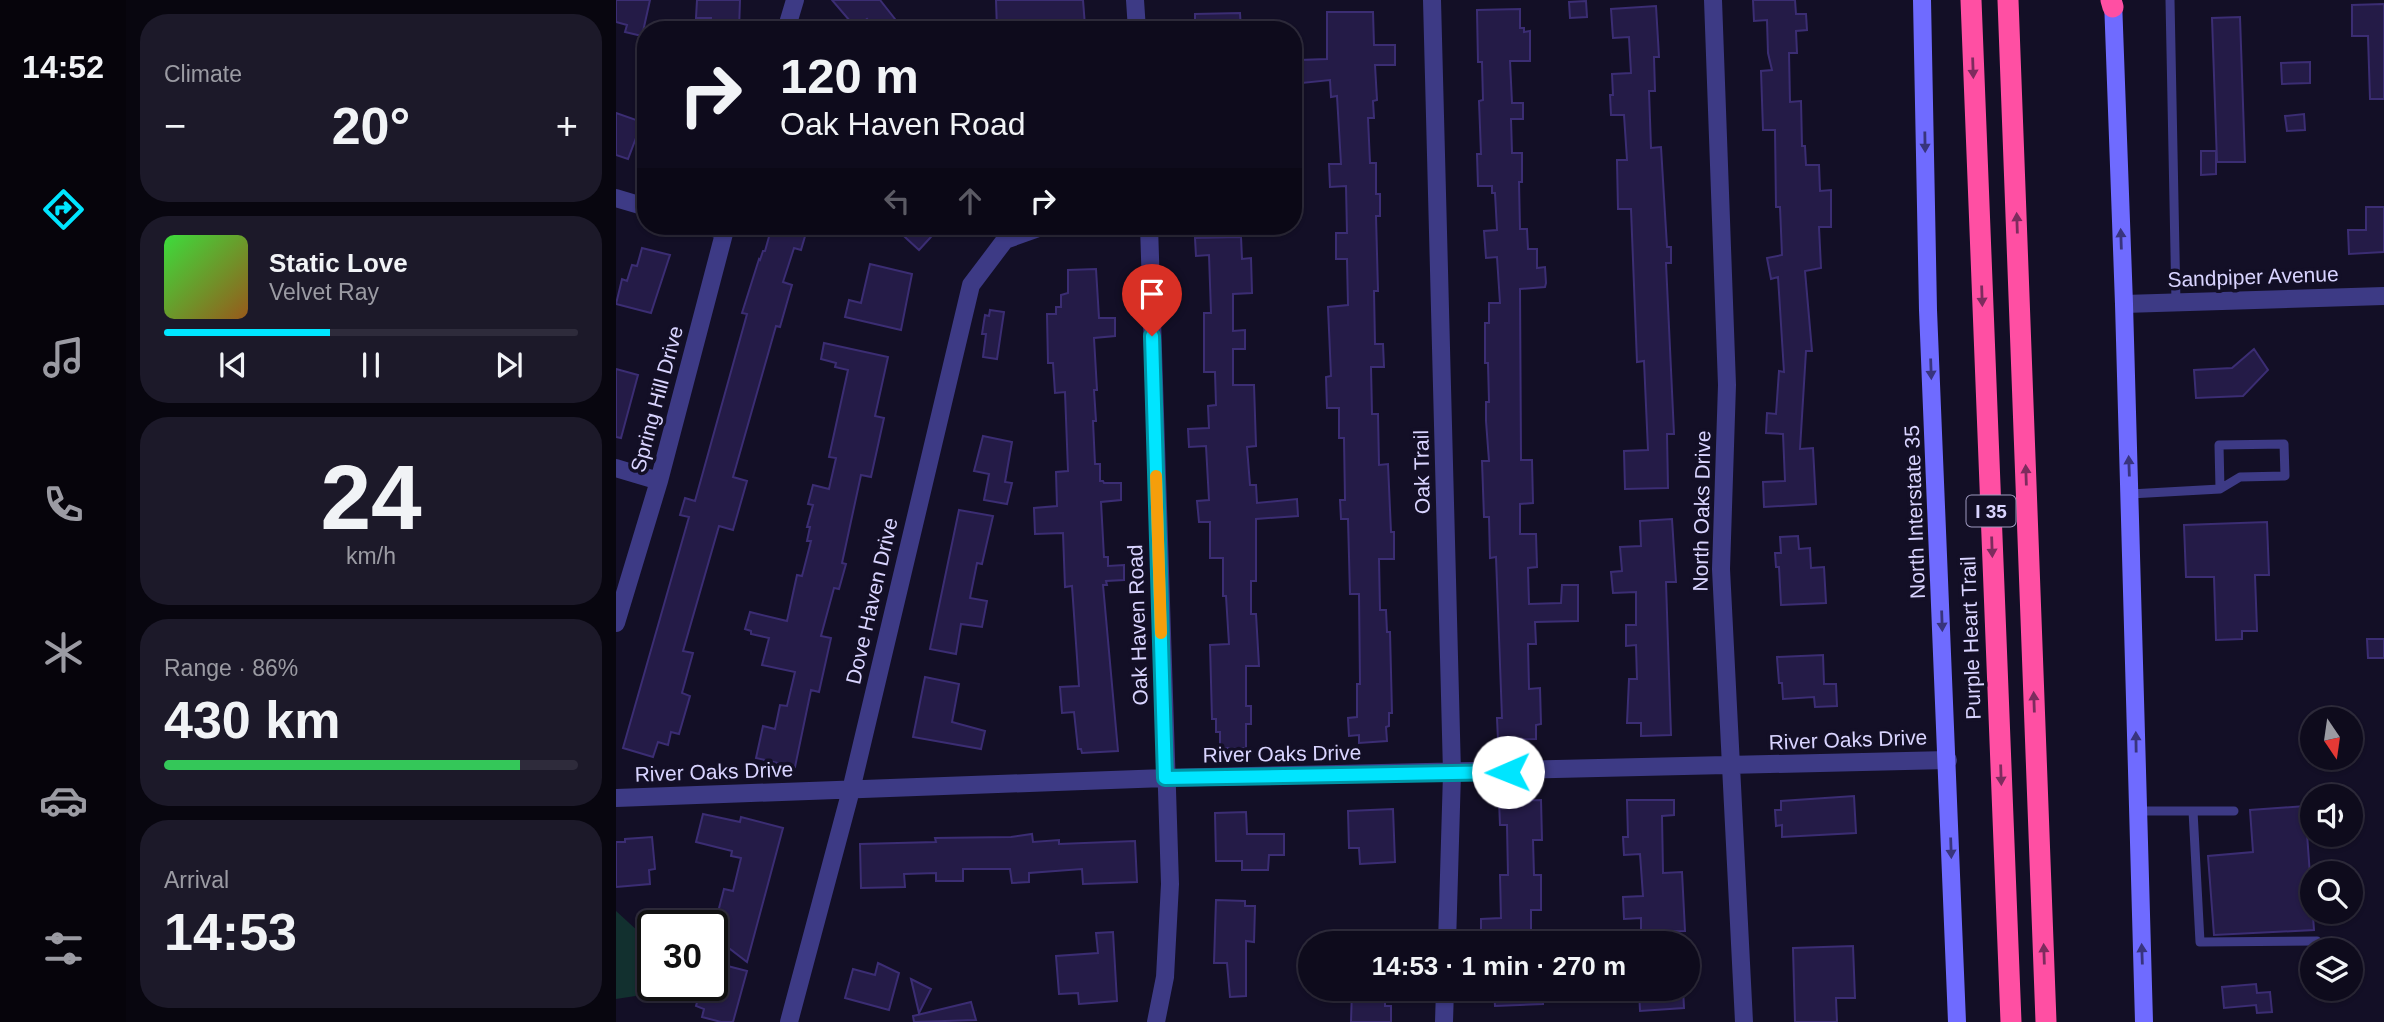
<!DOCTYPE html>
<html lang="en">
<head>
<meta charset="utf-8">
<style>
  :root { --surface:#0e0b1c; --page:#1c1929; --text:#f1f3f6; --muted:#9b9ba3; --line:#2e2b3b; --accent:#00e5ff }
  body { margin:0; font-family:Helvetica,sans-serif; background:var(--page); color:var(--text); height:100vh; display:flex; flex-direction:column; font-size:26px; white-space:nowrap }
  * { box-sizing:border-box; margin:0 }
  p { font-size:23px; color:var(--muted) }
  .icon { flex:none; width:38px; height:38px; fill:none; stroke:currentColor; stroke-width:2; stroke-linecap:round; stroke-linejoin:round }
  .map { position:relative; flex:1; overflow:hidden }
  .sheet { display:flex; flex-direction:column; gap:14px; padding:14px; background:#08060f; width:490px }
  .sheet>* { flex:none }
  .banner { position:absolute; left:21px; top:21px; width:665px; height:214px; border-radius:28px; box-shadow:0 2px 5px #0004,0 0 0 2px var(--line); background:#0e0b1c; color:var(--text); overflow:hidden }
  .needle { width:46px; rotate:167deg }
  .fabs { position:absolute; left:1684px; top:707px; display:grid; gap:14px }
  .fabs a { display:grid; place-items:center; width:63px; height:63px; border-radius:50%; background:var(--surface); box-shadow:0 2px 5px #0004,0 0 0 2px var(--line); font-size:35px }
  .speed { position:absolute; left:21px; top:910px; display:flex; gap:14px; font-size:35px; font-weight:700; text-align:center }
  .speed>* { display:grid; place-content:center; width:91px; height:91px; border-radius:50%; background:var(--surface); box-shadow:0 2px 5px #0004,0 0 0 2px var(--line); line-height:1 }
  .speed .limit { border:4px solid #111; border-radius:10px; background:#fff; color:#111 }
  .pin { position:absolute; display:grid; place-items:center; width:60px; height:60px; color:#fff; margin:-72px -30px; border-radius:50% 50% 50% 0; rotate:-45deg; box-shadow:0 0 7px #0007 }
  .pin .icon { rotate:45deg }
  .me { position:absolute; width:77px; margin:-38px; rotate:269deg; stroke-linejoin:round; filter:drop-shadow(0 0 5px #0008) }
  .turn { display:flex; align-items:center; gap:24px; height:147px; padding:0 28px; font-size:32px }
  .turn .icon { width:91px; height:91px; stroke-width:2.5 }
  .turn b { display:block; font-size:49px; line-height:60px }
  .lanes { display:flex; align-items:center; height:66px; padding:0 28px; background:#0003; justify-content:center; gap:35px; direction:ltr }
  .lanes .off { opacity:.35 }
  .big { font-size:52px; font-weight:600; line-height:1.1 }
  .sheet .widget { flex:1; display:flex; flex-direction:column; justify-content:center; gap:10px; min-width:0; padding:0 24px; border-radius:28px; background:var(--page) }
  .sheet .dial { align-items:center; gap:0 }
  .dial b { font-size:91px; line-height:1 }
  .song { display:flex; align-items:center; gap:21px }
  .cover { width:84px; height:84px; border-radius:10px; background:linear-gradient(135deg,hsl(120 70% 55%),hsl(30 70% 35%)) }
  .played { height:7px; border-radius:4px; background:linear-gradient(90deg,var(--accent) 40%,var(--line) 40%) }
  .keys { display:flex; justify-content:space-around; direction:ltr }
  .heat { display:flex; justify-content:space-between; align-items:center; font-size:38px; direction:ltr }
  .charge { height:10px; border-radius:5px; background:linear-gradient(90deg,#34c759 86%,var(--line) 0) }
  .trip { position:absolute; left:682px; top:931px; width:402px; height:70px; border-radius:35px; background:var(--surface); box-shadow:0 2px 5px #0004,0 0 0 2px var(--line); font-weight:600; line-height:70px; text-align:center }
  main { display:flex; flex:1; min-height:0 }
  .menu { display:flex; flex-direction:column; width:126px; justify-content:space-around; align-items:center; background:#06040b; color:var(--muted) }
  .menu .icon { width:49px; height:49px }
  .menu .current { color:var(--accent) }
  .menu b { font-size:32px; color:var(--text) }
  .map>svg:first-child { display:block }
  .green { fill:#12302f }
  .building { fill:#241b47; stroke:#3b2d73; stroke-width:2 }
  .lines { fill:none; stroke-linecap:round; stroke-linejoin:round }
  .service { stroke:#3d3a85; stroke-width:9 }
  .minor { stroke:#3d3a85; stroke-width:18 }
  .secondary { stroke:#6f6bff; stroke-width:18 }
  .motorway { stroke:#ff4fa3; stroke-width:21 }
  .oneway { fill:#7d2c5e }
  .oneway2 { fill:#38347d }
  .route-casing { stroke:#0095a6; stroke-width:18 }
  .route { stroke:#00e5ff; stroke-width:12 }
  .slow { stroke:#f59e0b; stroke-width:12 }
  .labels { text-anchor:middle; stroke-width:7; stroke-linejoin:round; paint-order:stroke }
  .shield { fill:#130f26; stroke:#9e99be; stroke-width:2 }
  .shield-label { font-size:19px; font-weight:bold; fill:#d9d4ff }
  .street-label { font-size:21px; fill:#d9d4ff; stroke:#130f26 }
</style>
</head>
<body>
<main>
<nav class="menu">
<b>14:52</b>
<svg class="icon current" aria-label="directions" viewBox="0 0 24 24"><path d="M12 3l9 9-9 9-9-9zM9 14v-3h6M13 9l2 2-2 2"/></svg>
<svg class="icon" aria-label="music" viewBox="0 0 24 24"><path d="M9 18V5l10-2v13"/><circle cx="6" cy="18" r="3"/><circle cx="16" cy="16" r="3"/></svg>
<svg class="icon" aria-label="phone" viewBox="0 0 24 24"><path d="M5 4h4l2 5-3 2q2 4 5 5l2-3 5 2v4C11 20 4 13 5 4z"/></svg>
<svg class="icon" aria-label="climate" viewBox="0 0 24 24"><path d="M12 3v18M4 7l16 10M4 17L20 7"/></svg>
<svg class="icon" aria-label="car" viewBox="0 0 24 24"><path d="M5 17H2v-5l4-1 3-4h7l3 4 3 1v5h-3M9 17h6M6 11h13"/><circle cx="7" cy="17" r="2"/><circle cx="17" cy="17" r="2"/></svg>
<svg class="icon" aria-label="filters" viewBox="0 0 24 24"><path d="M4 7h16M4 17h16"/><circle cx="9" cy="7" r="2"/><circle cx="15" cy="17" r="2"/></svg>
</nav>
<section class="sheet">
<div class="widget"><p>Climate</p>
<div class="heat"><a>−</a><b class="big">20°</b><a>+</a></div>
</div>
<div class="widget">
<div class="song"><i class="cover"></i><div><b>Static Love</b><p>Velvet Ray</p></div></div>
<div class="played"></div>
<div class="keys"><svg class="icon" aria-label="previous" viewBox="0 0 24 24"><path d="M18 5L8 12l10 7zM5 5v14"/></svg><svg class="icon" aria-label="pause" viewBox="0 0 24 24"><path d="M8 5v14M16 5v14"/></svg><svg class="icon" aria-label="next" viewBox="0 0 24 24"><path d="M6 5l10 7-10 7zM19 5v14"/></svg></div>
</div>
<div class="widget dial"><b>24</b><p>km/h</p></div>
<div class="widget"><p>Range · 86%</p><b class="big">430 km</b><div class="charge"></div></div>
<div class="widget"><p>Arrival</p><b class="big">14:53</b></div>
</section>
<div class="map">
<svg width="1768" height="1022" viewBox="0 0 1768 1022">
  <rect width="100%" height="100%" fill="#130f26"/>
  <path class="green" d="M0,911L36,944L26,995L0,999Z"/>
  <path class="building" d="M0,0H34L26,36L9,32L11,25L0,22Z
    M81,0H124L123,30H94L95,18H80Z
    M216,0H264L279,19L266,30H260L251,19L240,28Z
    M380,0H467L469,26L381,30Z
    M1137,0H1179L1180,14H1190L1191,30L1180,31L1181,53H1173L1174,102L1185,101L1186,146H1189L1190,165H1203L1204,191L1215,190V227H1203L1205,268L1189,271L1196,351H1190L1184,449L1197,448L1200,504L1148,507L1147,482L1169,481L1167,434L1150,433L1151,413L1160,414L1163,371L1168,372L1162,277L1155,279L1151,258L1166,255L1164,207H1160L1159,130H1147L1145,71L1156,70L1152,53L1151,20L1138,21Z
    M970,1L971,17L954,18L953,2Z
    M1768,4V99H1754L1752,36H1736V5Z
    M1040,6L1043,57H1038L1039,91H1033L1035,148L1045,147L1051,247H1055V263H1050L1058,434H1051L1052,488L1009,489L1008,451L1032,450L1028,361L1021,362L1015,209H1002L1001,160H1011L1008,115H995L994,95H997L996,74L1015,73L1013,37L997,38L995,9Z
    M904,9V28H908V32L914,31V61H894L896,103H907V119H895L896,153H906V182H903L904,229H911L912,249H921V268L929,267L930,283L929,287L904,289L905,460H916L917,503L904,504V534H920L921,567L912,568L913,604L945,603L946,585H962V621L919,622L920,644H912L913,689L924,688L925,724L920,725V739L882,740L881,718H886L880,557L874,558L873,517H868L866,461H873L870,421V402H873L872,363H869V323H873V303H884L881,257L870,258L868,231L881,230L879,193H876V186H862L861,154H865L863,101L867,100L866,62H862L861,10Z
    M711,12H757L758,45H779V65H759L761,100L757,101L758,118H752L754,163H760V194H764V216H760L762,291H758L759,344H767L768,367H755L756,414H762L763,465L772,464L775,532H778V559H763L764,610H770L771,632H774L776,713H773V726L770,727L771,741L743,743V735L733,736L732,718L741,717V684H744L743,594H734L732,519H725L724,500H729L728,438H723V408H711L710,377L715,376L712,307L732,305L731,259H720V233H731L730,186L714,187L713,164H725L721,96L715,97L714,80L686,83L683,60L711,59Z
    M624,13L625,30H579V14Z
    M1624,17L1629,162H1601L1596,18Z
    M1694,62V83L1666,84L1665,63Z
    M0,113L26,122L12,159L0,155Z
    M1688,114L1689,130L1671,131L1669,116Z
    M1585,151H1600V174L1585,175Z
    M1750,207H1768V252L1733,254L1732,230H1750Z
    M156,226H192L185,250L178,248L167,282L176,285L164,327L160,326L117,477L131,481L117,530L103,526L67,651L77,653L66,693L74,696L63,734L55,732L52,745L42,742L37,757L7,748L73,517L64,515L69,498L79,501L131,314L126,313L143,259L144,260L147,251H149Z
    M277,226H325L303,250Z
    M625,237L626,259L635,258L636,293L617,294V331L629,330V349H617V385H638L640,446L631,447L634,485H640L641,503L681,499L682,516L640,519V581H635V614H640L643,666H630V706H635V724H630V748H604V732H600V719H596L594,645L613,644L610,596H607V558H594V522H583L581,501L593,500L590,446L573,447L572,429L593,428L592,406L600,405L599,372H588V313H595L593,255L580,256L579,238Z
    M26,248L54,255L35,313L0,304L6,279L11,281L16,265L21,266Z
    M254,264L296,274L285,330L229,317L233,300L245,303Z
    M480,269L483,318H499V336L478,338L481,390H478L480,421H477L479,464H484V481H487L488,483H505V500L485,502L488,557H492V566L508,565V580L490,581L491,585H487L502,751L466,753L465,749H462L458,712L446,713L444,687L463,686L456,586L449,587L447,533L419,534L418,508L441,506L440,472L452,471L449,392L439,393L437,363H432L431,314H440V307H445V295L452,293V270Z
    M374,310L388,312L381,359L367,357L370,334H366L369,315L373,316Z
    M208,343L272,357L259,416L268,418L255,477L245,475L226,563L230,564L223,589L218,588L205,636L215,638L203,692L195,690L179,767L140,758L147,726L159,729L164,705L171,706L179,672L146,665L153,638L135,634V631L129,629L134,612L171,621L181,575L186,576L195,541H191L194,527H191L197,505L192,504L197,485L213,489L220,458L213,457L232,370L219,367L220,363L205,359Z
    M1638,349L1652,370L1627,396L1580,398L1578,370L1616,368Z
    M0,369L22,375L5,438L0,437Z
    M367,436L396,442L389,482L396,483L391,504L368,500L373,474L358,471Z
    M343,510L377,516L366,564L361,563L354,598L371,601L366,627L345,624L340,654L314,649Z
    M1056,519L1060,582H1050L1055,735L1025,736V723H1011L1013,679H1021L1020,645L1010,646V625H1020V592L997,593L995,572L1006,571L1004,547L1025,546L1024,521Z
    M1651,522L1653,575H1639L1641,631H1626V639L1600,640L1598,577H1570L1568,525Z
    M1182,536L1183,549L1194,548L1195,568L1208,567L1210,603L1165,605L1163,567H1160L1159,553H1165L1164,537Z
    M1751,639H1768V658H1752Z
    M1207,655L1208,684H1220L1221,706L1199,707L1198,697L1167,699L1166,683H1163L1161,657Z
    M309,677L343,684L336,722L369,731L365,749L297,737Z
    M1238,796L1240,833L1166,837V825L1160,826L1159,810H1165V801Z
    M925,800L926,840H917L918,875H925V910H915V937H865V919L885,918L884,875H892L891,825H884L883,801Z
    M1011,800H1058V815L1046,816L1047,873L1066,872L1069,931L1025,932V918L1008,919L1007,897L1027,896L1024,854L1008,855L1007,837H1012Z
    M1689,806L1698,930L1598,935L1592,856L1637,852L1634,810Z
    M777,809L779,862L744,864L743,848H733L732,811Z
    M630,812L631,834H668V855H653L652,870H626V861H600L599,813Z
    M87,814L124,822L125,817L167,828L131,962L96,935L108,889L117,891L125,858L115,856L116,851L80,842Z
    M416,834L417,842L443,840V844L519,841L521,882L467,884L466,869L413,873V882L396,883L394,869H347V881H320V873L288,874L289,887L245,888L244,844L320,842L319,838L395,837Z
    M36,837L39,869L33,870L34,884L0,887V842H9V839Z
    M600,900L629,901V906H639L638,942L630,941V996L614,997L611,963H598Z
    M497,932L501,1001L463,1004L462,993L443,994L440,956L482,953L480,933Z
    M1237,946L1239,998H1220L1221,1022H1179L1177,948Z
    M96,962L131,971L117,1022H105L86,1017L88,1009L80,1006L86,985H96Z
    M262,963L283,973L273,1010L229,998L237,969L259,975Z
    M295,979L315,989L303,1013Z
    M1640,984L1641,993L1654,992L1656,1012L1641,1013L1640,1005L1608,1008L1606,987Z
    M736,989H769V1006H775V1022H735Z
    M878,989H927V1004L879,1006Z
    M1023,989H1067L1068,1008L1024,1011Z
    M355,1002L360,1020L298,1022L297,1016Z"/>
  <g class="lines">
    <path class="service" d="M1554,0L1560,303
      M1514,494L1604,489L1624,477L1669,476L1668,444L1603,445L1604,489
      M1522,811H1618
      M1577,811L1584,942L1701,941"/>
    <path class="minor" d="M519,0L521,30
      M816,0L836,773L831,943
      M1097,0L1111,385L1105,569L1128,1022
      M170,30L179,0
      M0,198L30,207
      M91,226L108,231
      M533,226L554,884L549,977L540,1022
      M1508,304L1768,296
      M0,468L43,481
      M0,623L43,481L110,226
      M0,798L549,778L1332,760
      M173,1022L235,790L355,285L389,240L428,226
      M828,1022L829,989"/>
    <path class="secondary" d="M1306,0L1312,310L1341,1022
      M1497,0L1508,304L1528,1022"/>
    <path class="motorway" d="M1355,0L1395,1022
      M1392,0L1430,1022
      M1495,0L1497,7"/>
  </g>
  <defs><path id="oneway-solid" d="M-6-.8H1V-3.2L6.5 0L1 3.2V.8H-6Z" transform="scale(1.75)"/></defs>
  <g class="oneway">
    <use href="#oneway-solid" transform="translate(1357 68) rotate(88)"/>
    <use href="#oneway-solid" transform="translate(1401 223) rotate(-92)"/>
    <use href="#oneway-solid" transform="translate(1366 296) rotate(88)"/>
    <use href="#oneway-solid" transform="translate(1410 475) rotate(-92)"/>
    <use href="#oneway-solid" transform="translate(1376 547) rotate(88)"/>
    <use href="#oneway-solid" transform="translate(1418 702) rotate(-92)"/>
    <use href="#oneway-solid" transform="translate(1385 775) rotate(88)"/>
    <use href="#oneway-solid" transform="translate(1428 954) rotate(-92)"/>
  </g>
  <g class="oneway2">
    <use href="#oneway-solid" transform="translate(1309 142) rotate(89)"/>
    <use href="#oneway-solid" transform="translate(1505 239) rotate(-92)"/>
    <use href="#oneway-solid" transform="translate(1315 369) rotate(88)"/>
    <use href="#oneway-solid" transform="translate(1513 466) rotate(-92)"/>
    <use href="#oneway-solid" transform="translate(1326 621) rotate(88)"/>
    <use href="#oneway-solid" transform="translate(1520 742) rotate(-91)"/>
    <use href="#oneway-solid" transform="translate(1335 848) rotate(88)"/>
    <use href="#oneway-solid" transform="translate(1526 954) rotate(-92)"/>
  </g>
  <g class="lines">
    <g class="route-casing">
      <path id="route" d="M536,336L549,778L892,772"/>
    </g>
    <use href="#route" class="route"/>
    <path class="slow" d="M540,476L545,633"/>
  </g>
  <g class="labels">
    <rect class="shield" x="1350.5" y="495.5" width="49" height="31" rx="5"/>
    <g class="shield-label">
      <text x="1375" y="518">I 35</text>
    </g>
    <g class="street-label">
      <text transform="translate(1637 277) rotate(-2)" y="7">Sandpiper Avenue</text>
      <text transform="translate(41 399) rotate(-75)" y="7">Spring Hill Drive</text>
      <text transform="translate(806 472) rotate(-91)" y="7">Oak Trail</text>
      <text transform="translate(1086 511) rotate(-89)" y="7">North Oaks Drive</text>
      <text transform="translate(1299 512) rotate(-92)" y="7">North Interstate 35</text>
      <text transform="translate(256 601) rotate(-77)" y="7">Dove Haven Drive</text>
      <text transform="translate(522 625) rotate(-92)" y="7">Oak Haven Road</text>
      <text transform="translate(1355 638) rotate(-92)" y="7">Purple Heart Trail</text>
      <text transform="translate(1232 740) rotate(-2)" y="7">River Oaks Drive</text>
      <text transform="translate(666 754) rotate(-1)" y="7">River Oaks Drive</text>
      <text transform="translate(98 772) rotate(-2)" y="7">River Oaks Drive</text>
    </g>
  </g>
</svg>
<div class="fabs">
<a><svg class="needle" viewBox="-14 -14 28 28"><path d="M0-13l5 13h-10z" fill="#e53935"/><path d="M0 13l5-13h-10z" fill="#9b9ba3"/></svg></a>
<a><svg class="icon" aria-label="sound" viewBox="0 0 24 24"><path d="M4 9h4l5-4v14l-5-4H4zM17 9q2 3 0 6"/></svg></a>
<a><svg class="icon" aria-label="search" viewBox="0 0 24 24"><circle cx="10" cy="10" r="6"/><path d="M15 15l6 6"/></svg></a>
<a><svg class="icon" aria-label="layers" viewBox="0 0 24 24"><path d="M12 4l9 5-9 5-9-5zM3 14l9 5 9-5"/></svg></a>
</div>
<div class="speed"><div class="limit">30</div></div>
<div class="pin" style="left:536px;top:336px;background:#d93025"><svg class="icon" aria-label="arrive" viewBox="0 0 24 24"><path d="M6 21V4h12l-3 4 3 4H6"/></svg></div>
<svg class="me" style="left:892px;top:772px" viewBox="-20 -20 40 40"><circle r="19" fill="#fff"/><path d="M0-13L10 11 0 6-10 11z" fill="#00e5ff"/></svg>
<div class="trip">14:53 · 1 min · 270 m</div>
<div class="banner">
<div class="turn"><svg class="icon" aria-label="right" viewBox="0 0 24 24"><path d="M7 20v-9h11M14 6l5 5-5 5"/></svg><div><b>120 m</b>Oak Haven Road</div></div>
<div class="lanes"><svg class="icon off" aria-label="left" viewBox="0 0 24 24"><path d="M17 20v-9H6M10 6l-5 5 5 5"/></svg><svg class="icon off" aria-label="ahead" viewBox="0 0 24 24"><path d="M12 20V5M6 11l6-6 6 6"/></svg><svg class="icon" aria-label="right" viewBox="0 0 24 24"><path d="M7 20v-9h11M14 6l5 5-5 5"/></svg></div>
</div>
</div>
</main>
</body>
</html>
